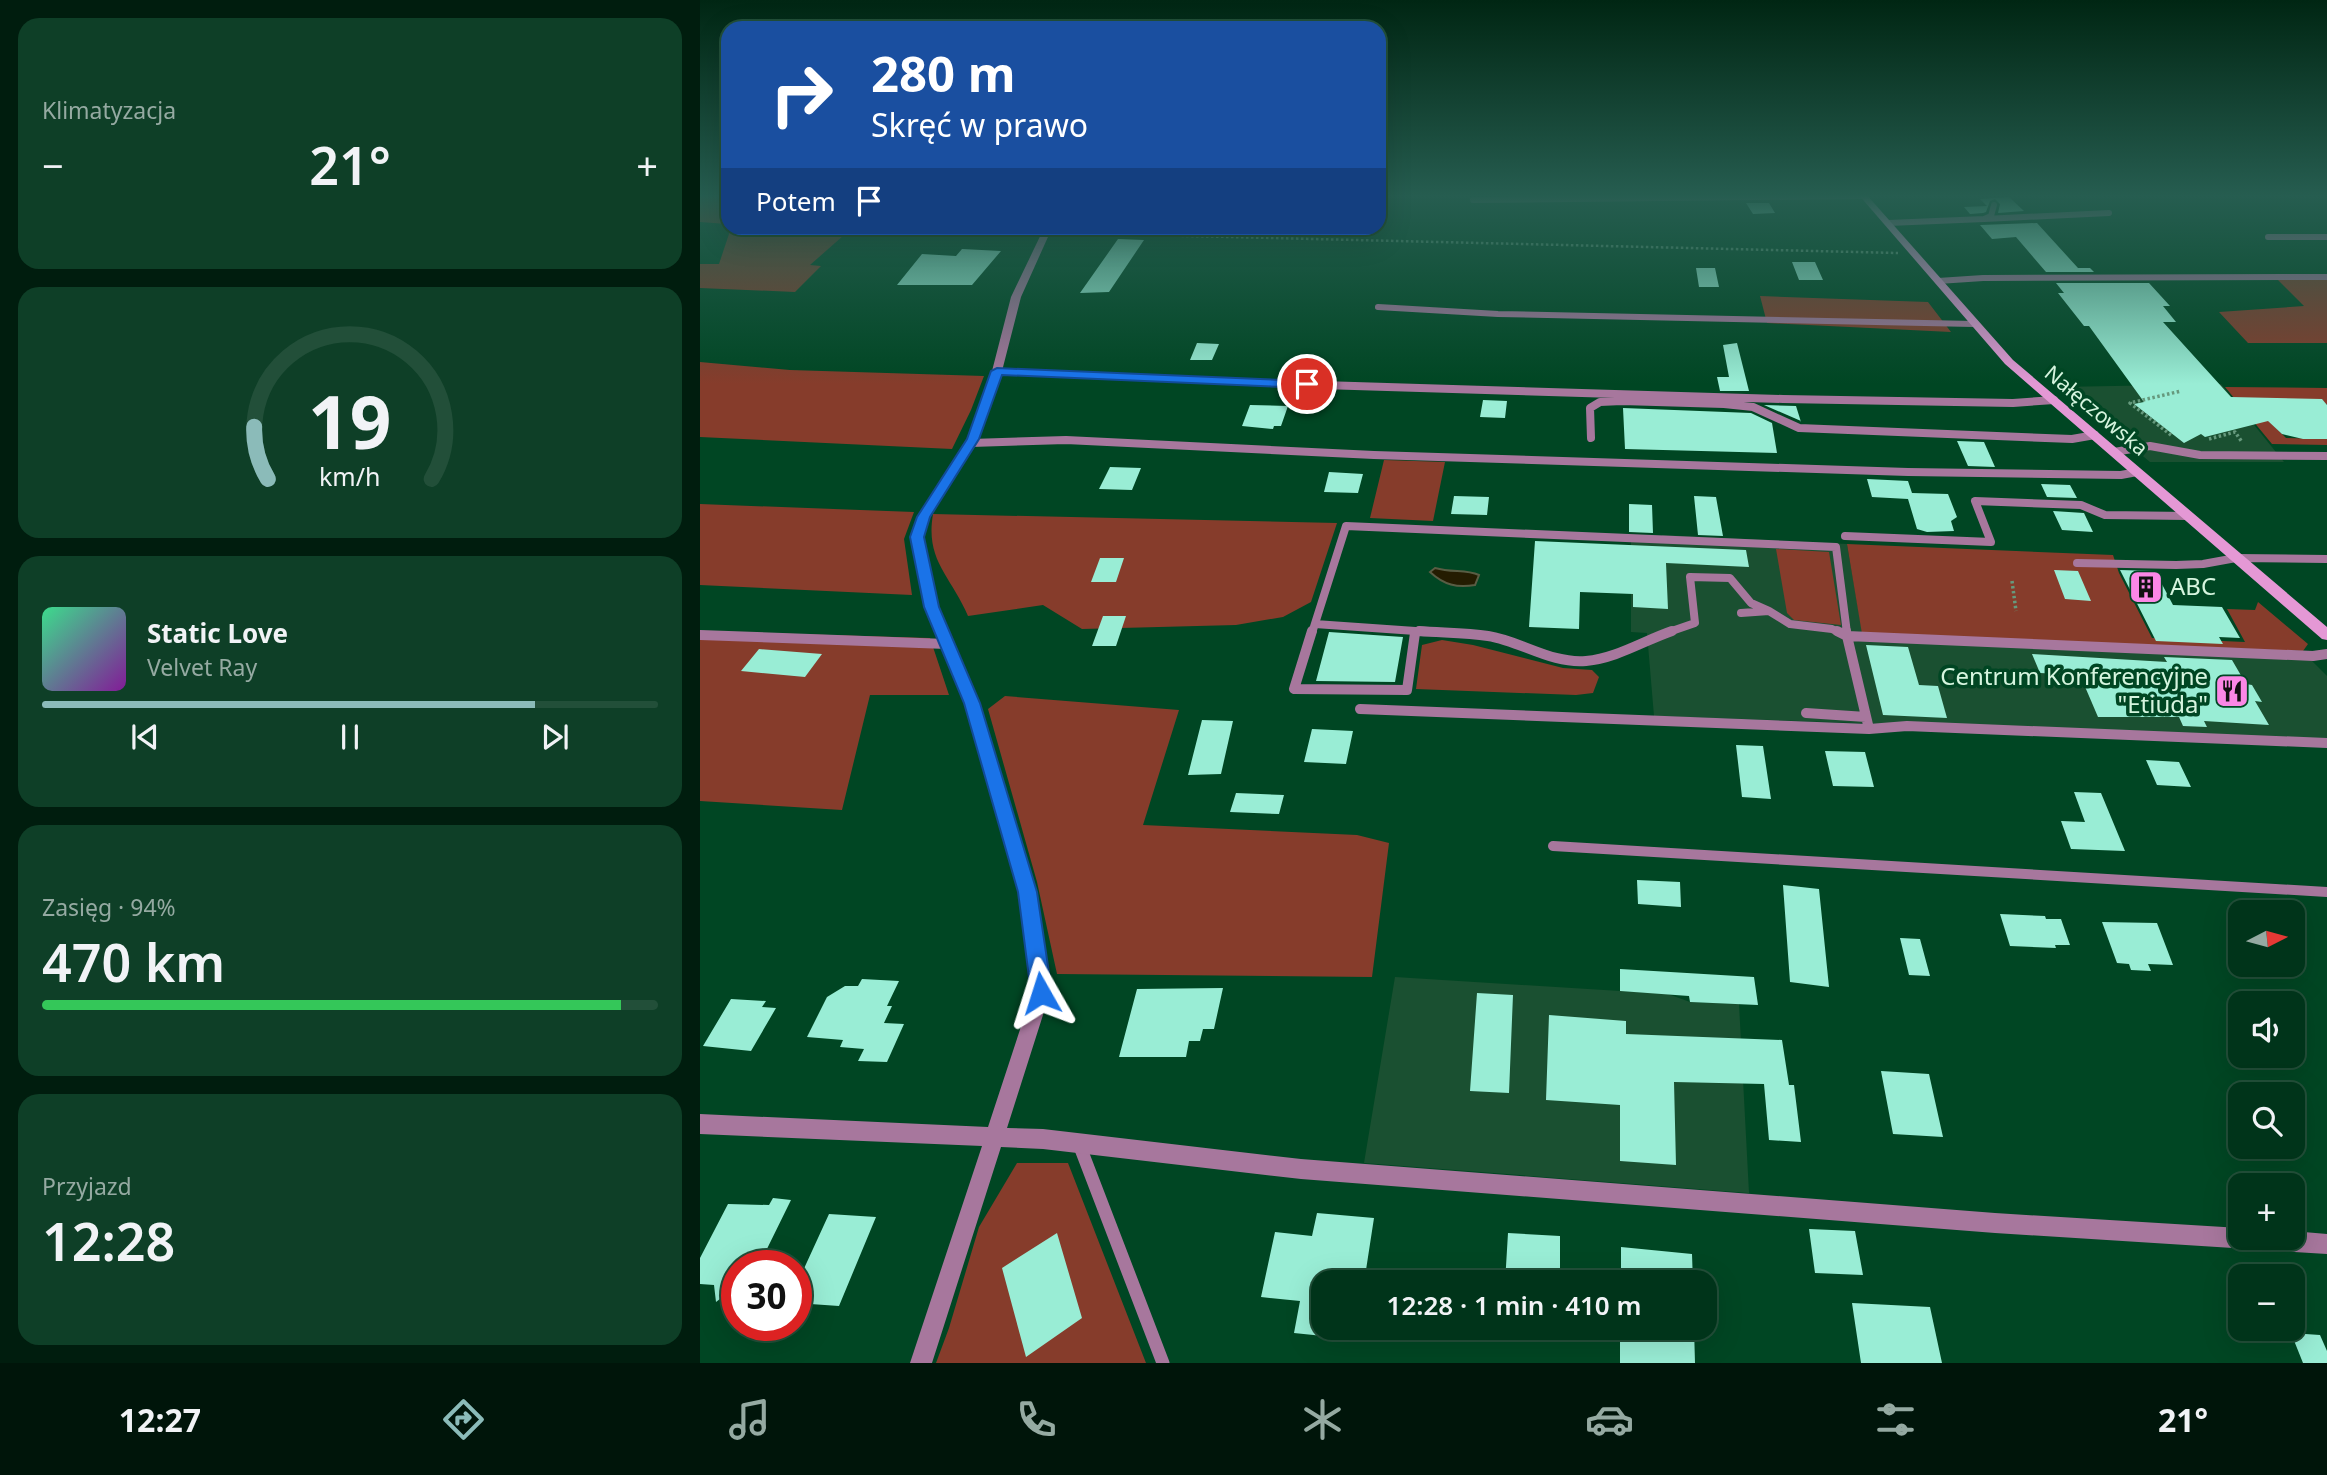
<!DOCTYPE html>
<html lang="pl">
<head>
<meta charset="utf-8">
<style>
  :root { --surface:#00341a; --page:#0e3f27; --text:#f1f3f6; --muted:#95aaa2; --line:#224f39; --accent:#8bbbb9 }
  body { margin:0; font-family:"Noto Sans",sans-serif; background:var(--page); color:var(--text); height:100vh; display:flex; flex-direction:column; font-size:26px; white-space:nowrap }
  * { box-sizing:border-box; margin:0 }
  p { font-size:23px; color:var(--muted) }
  .icon { flex:none; width:38px; height:38px; fill:none; stroke:currentColor; stroke-width:2; stroke-linecap:round; stroke-linejoin:round }
  .map { position:relative; flex:1; overflow:hidden }
  .sheet { display:flex; flex-direction:column; gap:18px; padding:18px; background:#001d0e; width:700px }
  .sheet>* { flex:none }
  .banner { position:absolute; left:21px; top:21px; width:665px; height:214px; border-radius:21px; box-shadow:0 7px 28px #0002,0 0 0 2px var(--line); background:#1a4fa0; color:#fff; overflow:hidden }
  .needle { width:46px; rotate:84deg }
  .buttons { position:absolute; left:1528px; top:900px; display:grid; gap:14px }
  .buttons a { display:grid; place-items:center; width:77px; height:77px; border-radius:14px; background:var(--surface); box-shadow:0 7px 28px #0002,0 0 0 2px var(--line); font-size:35px }
  .speed { position:absolute; left:21px; top:1250px; display:flex; gap:14px; font-size:35px; font-weight:700; text-align:center }
  .speed>* { display:grid; place-content:center; width:91px; height:91px; border-radius:50%; background:var(--surface); box-shadow:0 7px 28px #0002,0 0 0 2px var(--line); line-height:1 }
  .speed .limit { border:10px solid #d22; background:#fff; color:#111 }
  .pin { position:absolute; display:grid; place-items:center; width:60px; height:60px; color:#fff; margin:-30px; border:4px solid #fff; border-radius:50%; box-shadow:0 2px 7px #0007 }
  .me { position:absolute; width:77px; margin:-38px; rotate:354deg; stroke-linejoin:round; filter:drop-shadow(0 0 5px #0008) }
  .turn { display:flex; align-items:center; gap:24px; height:147px; padding:0 35px; font-size:32px }
  .turn .icon { width:91px; height:91px; stroke-width:2.5 }
  .turn b { display:block; font-size:49px; line-height:60px }
  .then { display:flex; align-items:center; height:66px; padding:0 35px; background:#0003; gap:14px; font-size:26px }
  .big { font-size:52px; font-weight:600; line-height:1.1 }
  .sheet .card { flex:1; display:flex; flex-direction:column; justify-content:center; gap:10px; min-width:0; padding:0 24px; border-radius:21px; background:var(--page) }
  .sheet .dial { align-items:center; gap:0 }
  .dial svg { height:182px; overflow:visible; fill:none; stroke:var(--line); stroke-width:7; stroke-linecap:round; text-anchor:middle }
  .dial text { fill:var(--text); stroke:none }
  .song { display:flex; align-items:center; gap:21px }
  .cover { width:84px; height:84px; border-radius:10px; background:linear-gradient(135deg,hsl(150 70% 55%),hsl(290 70% 35%)) }
  .played { height:7px; border-radius:4px; background:linear-gradient(90deg,var(--accent) 80%,var(--line) 80%) }
  .keys { display:flex; justify-content:space-around; direction:ltr }
  .heat { display:flex; justify-content:space-between; align-items:center; font-size:38px; direction:ltr }
  .charge { height:10px; border-radius:5px; background:linear-gradient(90deg,#34c759 94%,var(--line) 0) }
  .trip { position:absolute; left:611px; top:1270px; width:406px; height:70px; border-radius:21px; background:var(--surface); box-shadow:0 7px 28px #0002,0 0 0 2px var(--line); font-weight:600; line-height:70px; text-align:center }
  .tab-bar { display:flex; height:112px; justify-content:space-around; align-items:center; background:#00150a; color:var(--muted) }
  .tab-bar .icon { width:49px; height:49px }
  .tab-bar .current { color:var(--accent) }
  .tab-bar b { font-size:32px; color:var(--text) }
  main { display:flex; flex:1; min-height:0 }
  .map>svg:first-child { display:block }
  .built { fill:#1a5031 }
  .green { fill:#863c2b }
  .water { fill:#241c01; stroke:#595d44; stroke-width:2 }
  .building { fill:#99edd5 }
  .lines { fill:none; stroke-linecap:round; stroke-linejoin:round }
  .path-far1 { stroke:#66997d; stroke-width:2.5; stroke-dasharray:2.5 2.5; stroke-linecap:butt }
  .path { stroke:#66997d; stroke-width:3.5; stroke-dasharray:2.5 2.5; stroke-linecap:butt }
  .lane-far3 { stroke:#a7779d; stroke-width:6 }
  .lane-far2 { stroke:#a7779d; stroke-width:8 }
  .lane-far1 { stroke:#a7779d; stroke-width:10 }
  .lane { stroke:#a7779d; stroke-width:13 }
  .street { fill:#a7779d; fill-rule:evenodd }
  .secondary { fill:#e498d5; fill-rule:evenodd }
  .route { fill:#1a73e8; stroke:#114b97; stroke-width:2 }
  .labels { text-anchor:middle; stroke-width:7; stroke-linejoin:round; paint-order:stroke }
  .far-street-label { font-size:21px; fill:#d6f5df; stroke:#004623 }
  .poi-label { font-size:24px; fill:#d6f5df; stroke:#004623; text-anchor:start }
</style>
</head>
<body>
<main>
<section class="sheet">
<div class="card"><p>Klimatyzacja</p>
<div class="heat"><a>−</a><b class="big">21°</b><a>+</a></div>
</div>
<div class="card dial"><svg viewBox="0 0 100 80">
<path d="M14 69A42 42 0 1 1 86 69"/>
<path d="M14 69A42 42 0 0 1 8 46" stroke="#8bbbb9"/>
<text x="50" y="56" font-size="32" font-weight="700">19</text>
<text x="50" y="72" font-size="11">km/h</text>
</svg></div>
<div class="card">
<div class="song"><i class="cover"></i><div><b>Static Love</b><p>Velvet Ray</p></div></div>
<div class="played"></div>
<div class="keys"><svg class="icon" aria-label="previous" viewBox="0 0 24 24"><path d="M18 5L8 12l10 7zM5 5v14"/></svg><svg class="icon" aria-label="pause" viewBox="0 0 24 24"><path d="M8 5v14M16 5v14"/></svg><svg class="icon" aria-label="next" viewBox="0 0 24 24"><path d="M6 5l10 7-10 7zM19 5v14"/></svg></div>
</div>
<div class="card"><p>Zasięg · 94%</p><b class="big">470 km</b><div class="charge"></div></div>
<div class="card"><p>Przyjazd</p><b class="big">12:28</b></div>
</section>
<div class="map">
<svg width="1627" height="1363" viewBox="0 0 1627 1363">
  <rect width="100%" height="100%" fill="#004623"/>
  <path class="built" d="M1521,384L1584,462H1450L1360,387Z
    M962,535L1147,544L1163,637L1606,655L1627,676V739L954,716L947,633L931,632V538L963,539Z
    M695,977L968,994L990,1002L1039,1004L1049,1193L664,1163Z"/>
  <path class="green" d="M0,194H28V228H152L110,265L121,266L95,292L0,288V264H19L29,234L27,224L0,222Z
    M1578,280H1627V343H1548L1519,312L1604,306Z
    M1060,296L1228,302L1251,332L1067,323Z
    M0,362L90,370L284,376L271,410L252,449L0,437Z
    M1525,387L1627,388V405L1621,399L1568,420L1586,438L1627,439V445L1572,444Z
    M684,460L745,462L733,521L670,518Z
    M0,504L214,512L204,539L212,595L0,585Z
    M233,514L637,523L611,602L583,617L536,625L382,629L343,605L268,616C251,576 225,561 233,514Z
    M1147,544L1413,555L1419,573L1452,638L1545,642L1527,609L1555,610L1558,602L1608,644L1603,651L1162,634Z
    M1076,549L1129,552L1141,625L1094,620L1087,613Z
    M0,631L230,638L249,695H170L142,810L0,801Z
    M742,640L773,645L863,668L892,670L899,677L893,693L876,695L716,689L722,645Z
    M305,696L479,710L443,825L657,835L689,843L672,977L357,974L337,882L288,709Z
    M317,1163H368L446,1363H236L249,1328L279,1227Z"/>
  <path class="water" d="M735,568C753,573 765,569 779,575L775,585C757,588 744,585 730,572Z"/>
  <path class="building" d="M1309,197L1324,211L1298,213L1300,204L1295,199L1290,201L1286,212L1283,213L1270,214L1264,207L1287,206L1280,199Z
    M1046,203H1069L1075,213L1053,214Z
    M1337,223L1378,268H1390L1394,272H1346L1316,237L1292,239L1280,225Z
    M418,239L444,240L409,292L380,293Z
    M262,249L301,251L272,285H197L222,254L256,256Z
    M1092,262H1115L1123,280H1099Z
    M996,268H1015L1019,287H999Z
    M1356,283H1449L1470,306H1463L1476,322H1463L1531,397L1622,399L1627,405V439H1603L1582,434L1568,421L1505,437L1501,434L1484,443L1434,404L1444,402L1389,326H1384L1358,293H1364Z
    M497,343L519,344L512,360H490Z
    M1037,343L1049,391H1020L1017,377H1029L1023,345Z
    M783,400L807,401L805,418L780,417Z
    M550,405L588,406L581,426H574L573,429L542,426Z
    M1064,405L1096,406L1101,422V421Z
    M923,408L1051,413L1072,423L1077,453L925,449Z
    M1257,441L1284,442L1295,467L1268,466Z
    M410,467L441,468L432,490L399,489Z
    M629,472L663,474L658,493L624,492Z
    M1167,479L1208,481L1212,493L1248,494L1257,517L1251,521L1254,531L1227,532L1217,529L1208,499L1172,497Z
    M1341,484L1370,485L1377,498L1347,497Z
    M754,496L789,497L787,515L751,514Z
    M994,496L1016,497L1023,536L998,535Z
    M929,504L952,505L953,533L929,532Z
    M1353,511L1384,513L1393,532L1362,530Z
    M835,541L1046,550L1049,567L966,563L968,609L933,607V594L880,592L879,629L829,627Z
    M400,558H424L416,582H391Z
    M1354,570L1378,571L1391,601L1365,599Z
    M1420,570L1455,571L1473,605L1522,607L1540,638L1519,637L1523,644L1456,641Z
    M403,616H426L416,646H392Z
    M629,632L703,637L695,682L616,681Z
    M1166,645L1208,647L1219,685L1238,686L1247,718L1183,715Z
    M59,649L122,654L105,677L41,671Z
    M1332,654L1467,662L1464,657L1532,660L1546,684L1552,685L1562,702L1555,701L1569,725L1504,721L1507,727L1483,726L1479,717H1398L1380,675L1340,673Z
    M502,720L533,721L521,774L488,775Z
    M612,729L653,731L646,764L604,762Z
    M1036,745L1063,746L1071,799L1042,797Z
    M1125,751L1165,752L1174,787L1133,786Z
    M1446,760L1479,762L1491,787L1457,785Z
    M1374,792L1401,793L1425,851L1371,849L1361,821L1385,822Z
    M536,793L584,795L579,814L530,812Z
    M937,880L980,882L981,907L938,904Z
    M1083,885L1119,889L1129,987L1090,982Z
    M1300,914L1345,916L1346,919H1361L1370,945H1355L1356,948L1310,946Z
    M1402,922L1457,923L1473,965L1448,964L1451,971L1431,970L1429,964L1417,963Z
    M1200,938L1220,939L1230,976L1209,975Z
    M920,969L1054,977L1058,1005L990,1002L989,996L920,991Z
    M162,979L199,981L187,1006H192L184,1023L204,1024L187,1062L158,1061L164,1049L140,1047L143,1040L107,1037L127,997L145,986H158Z
    M523,988L514,1029H503L500,1041H489L486,1057H419L437,989Z
    M777,993L813,995L809,1093L770,1091Z
    M31,999L66,1001L62,1007L76,1008L51,1051L3,1046Z
    M849,1015L926,1021V1034L1082,1040L1089,1085H1094L1101,1142L1069,1140L1064,1084L974,1082L976,1165L920,1161V1105L846,1100Z
    M1181,1071L1229,1074L1243,1137L1193,1134Z
    M73,1198L91,1200L59,1265H37V1286L16,1302L14,1285L0,1284V1258L28,1204L69,1205Z
    M617,1213L674,1218L664,1283H623V1336L594,1333L600,1301L561,1297L575,1232L612,1236Z
    M129,1214L176,1217L139,1306L96,1303V1286Z
    M1109,1229L1155,1231L1163,1275L1115,1273Z
    M357,1233L382,1318L326,1357L302,1268Z
    M808,1233L860,1236V1283H805Z
    M921,1247L992,1254L993,1283H921Z
    M1152,1303L1230,1307L1242,1363H1161Z
    M920,1328H994L995,1363H920Z
    M1591,1333L1620,1335L1627,1351V1363H1603Z"/>
  <g class="lines">
    <path class="path-far1" d="M446,235L1198,253"/>
    <path class="path" d="M1471,435L1430,403L1481,391
      M1509,439L1535,432L1542,442
      M1312,581L1316,611"/>
    <path class="lane-far3" d="M773,200L1164,196
      M1284,219L1409,213
      M1188,223L1284,219L1291,216L1294,205
      M1568,237H1627
      M1238,281L1283,278L1627,277
      M678,307L798,314L1274,324
      M297,371L646,386"/>
    <path class="lane-far2" d="M589,384L1083,399L1313,403L1354,400
      M891,438L890,408L900,402L922,401L1024,404L1053,407L1099,428L1372,439L1395,435
      M271,443L366,440L674,455L1208,472L1421,475L1437,472
      M1414,452L1450,446L1500,455L1627,456
      M1145,536L1291,542L1275,501L1381,505L1405,515L1488,516
      M1377,563L1476,565L1503,564L1536,558L1627,559
      M1041,613L1069,611L1090,624L1132,629L1140,633
      M615,624L744,633
      M612,633L646,526L1136,547L1147,633
      M966,633L995,623L990,577L1030,578L1051,603L1069,611"/>
    <path class="lane-far1" d="M612,631L594,689L707,690L715,633
      M719,631C741,633 765,632 788,636C821,641 851,664 886,661C917,658 943,641 972,631
      M1137,631L1147,636
      M1146,631L1147,636
      M0,635L247,644
      M660,709L1169,729L1207,726L1627,743
      M1106,713L1166,717
      M1169,729L1147,636L1613,656L1627,654
      M853,846L1627,892"/>
    <path class="lane" d="M379,1144L463,1363"/>
    <path class="street" d="M344,228H352L321,297L302,371L279,439L230,517L223,537L239,608L279,703L335,892L350,993L307,1128L343,1129L601,1159L1295,1213L1540,1228V1237H1592V1231L1627,1234V1254L1295,1233L601,1179L343,1149L301,1147L232,1363H210L282,1146L0,1134V1114L288,1127L332,993L319,892L265,703L225,608L211,537L218,517L267,439L292,371L311,297Z"/>
    <path class="secondary" d="M1158,194H1166L1313,360L1627,627V640L1622,639L1305,364Z"/>
  </g>
  <linearGradient id="sky" x2="0" y2="1"><stop stop-color="#002613"/><stop offset="0.51" stop-color="#265d50"/><stop offset="1" stop-color="#265d50" stop-opacity="0"/></linearGradient>
  <rect width="1627" height="384" fill="url(#sky)"/>
  <path class="route" d="M297,368L607,381L613,384L607,388L302,375L279,439L230,517L224,537L239,607L280,703L337,892L352,993L349,1000L341,1003L334,1000L331,993L318,892L264,703L224,607L210,537L217,517L267,439L291,371Z"/>
  <defs>
    <g id="building-square" transform="scale(1.75)"><rect x="-9" y="-9" width="18" height="18" rx="4" fill="#fb87e6" stroke="#004623"/><path d="M-4-6H4V6H1V3H-1V6H-4ZM-2.5-4.3h1.7v1.8h-1.7ZM.8-4.3h1.7v1.8H.8ZM-2.5-1h1.7V.8h-1.7ZM.8-1h1.7V.8H.8Z" fill="#111"/></g>
    <g id="restaurant-square" transform="scale(1.75)"><rect x="-9" y="-9" width="18" height="18" rx="4" fill="#fb87e6" stroke="#004623"/><path d="M-5-6h1v4h1v-4h1v4h1v-4h1v5L-1.5 .5V6h-2V.5L-5-1ZM5-6V6H3V1.5H1.5Q1.5-4 5-6Z" fill="#111"/></g>
  </defs>
  <g fill-rule="evenodd">
    <use href="#building-square" x="1446" y="587"/>
    <use href="#restaurant-square" x="1532" y="691"/>
  </g>
  <g class="labels">
    <g class="far-street-label">
      <text transform="translate(1396 411) rotate(40)" y="7">Nałęczowska</text>
    </g>
    <g class="poi-label">
      <text x="1470" y="595">ABC</text>
      <text x="1508" y="685" text-anchor="end">Centrum Konferencyjne<tspan x="1508" dy="28">"Etiuda"</tspan></text>
    </g>
  </g>
</svg>
<div class="buttons">
<a><svg class="needle" viewBox="-14 -14 28 28"><path d="M0-13l5 13h-10z" fill="#e53935"/><path d="M0 13l5-13h-10z" fill="#95aaa2"/></svg></a>
<a><svg class="icon" aria-label="sound" viewBox="0 0 24 24"><path d="M4 9h4l5-4v14l-5-4H4zM17 9q2 3 0 6"/></svg></a>
<a><svg class="icon" aria-label="search" viewBox="0 0 24 24"><circle cx="10" cy="10" r="6"/><path d="M15 15l6 6"/></svg></a>
<a>+</a>
<a>−</a>
</div>
<div class="speed"><div class="limit">30</div></div>
<div class="pin" style="left:607px;top:384px;background:#d93025"><svg class="icon" aria-label="arrive" viewBox="0 0 24 24"><path d="M6 21V4h12l-3 4 3 4H6"/></svg></div>
<svg class="me" style="left:341px;top:993px" viewBox="-20 -20 40 40"><path d="M0-17L14 15 0 8-14 15z" fill="#1a73e8" stroke="#fff" stroke-width="4"/></svg>
<div class="trip">12:28 · 1 min · 410 m</div>
<div class="banner">
<div class="turn"><svg class="icon" aria-label="right" viewBox="0 0 24 24"><path d="M7 20v-9h11M14 6l5 5-5 5"/></svg><div><b>280 m</b>Skręć w prawo</div></div>
<div class="then">Potem<svg class="icon" aria-label="arrive" viewBox="0 0 24 24"><path d="M6 21V4h12l-3 4 3 4H6"/></svg></div>
</div>
</div>
</main>
<nav class="tab-bar">
<b>12:27</b>
<svg class="icon current" aria-label="directions" viewBox="0 0 24 24"><path d="M12 3l9 9-9 9-9-9zM9 14v-3h6M13 9l2 2-2 2"/></svg>
<svg class="icon" aria-label="music" viewBox="0 0 24 24"><path d="M9 18V5l10-2v13"/><circle cx="6" cy="18" r="3"/><circle cx="16" cy="16" r="3"/></svg>
<svg class="icon" aria-label="phone" viewBox="0 0 24 24"><path d="M5 4h4l2 5-3 2q2 4 5 5l2-3 5 2v4C11 20 4 13 5 4z"/></svg>
<svg class="icon" aria-label="climate" viewBox="0 0 24 24"><path d="M12 3v18M4 7l16 10M4 17L20 7"/></svg>
<svg class="icon" aria-label="car" viewBox="0 0 24 24"><path d="M5 17H2v-5l4-1 3-4h7l3 4 3 1v5h-3M9 17h6M6 11h13"/><circle cx="7" cy="17" r="2"/><circle cx="17" cy="17" r="2"/></svg>
<svg class="icon" aria-label="filters" viewBox="0 0 24 24"><path d="M4 7h16M4 17h16"/><circle cx="9" cy="7" r="2"/><circle cx="15" cy="17" r="2"/></svg>
<b>21°</b>
</nav>
</body>
</html>
